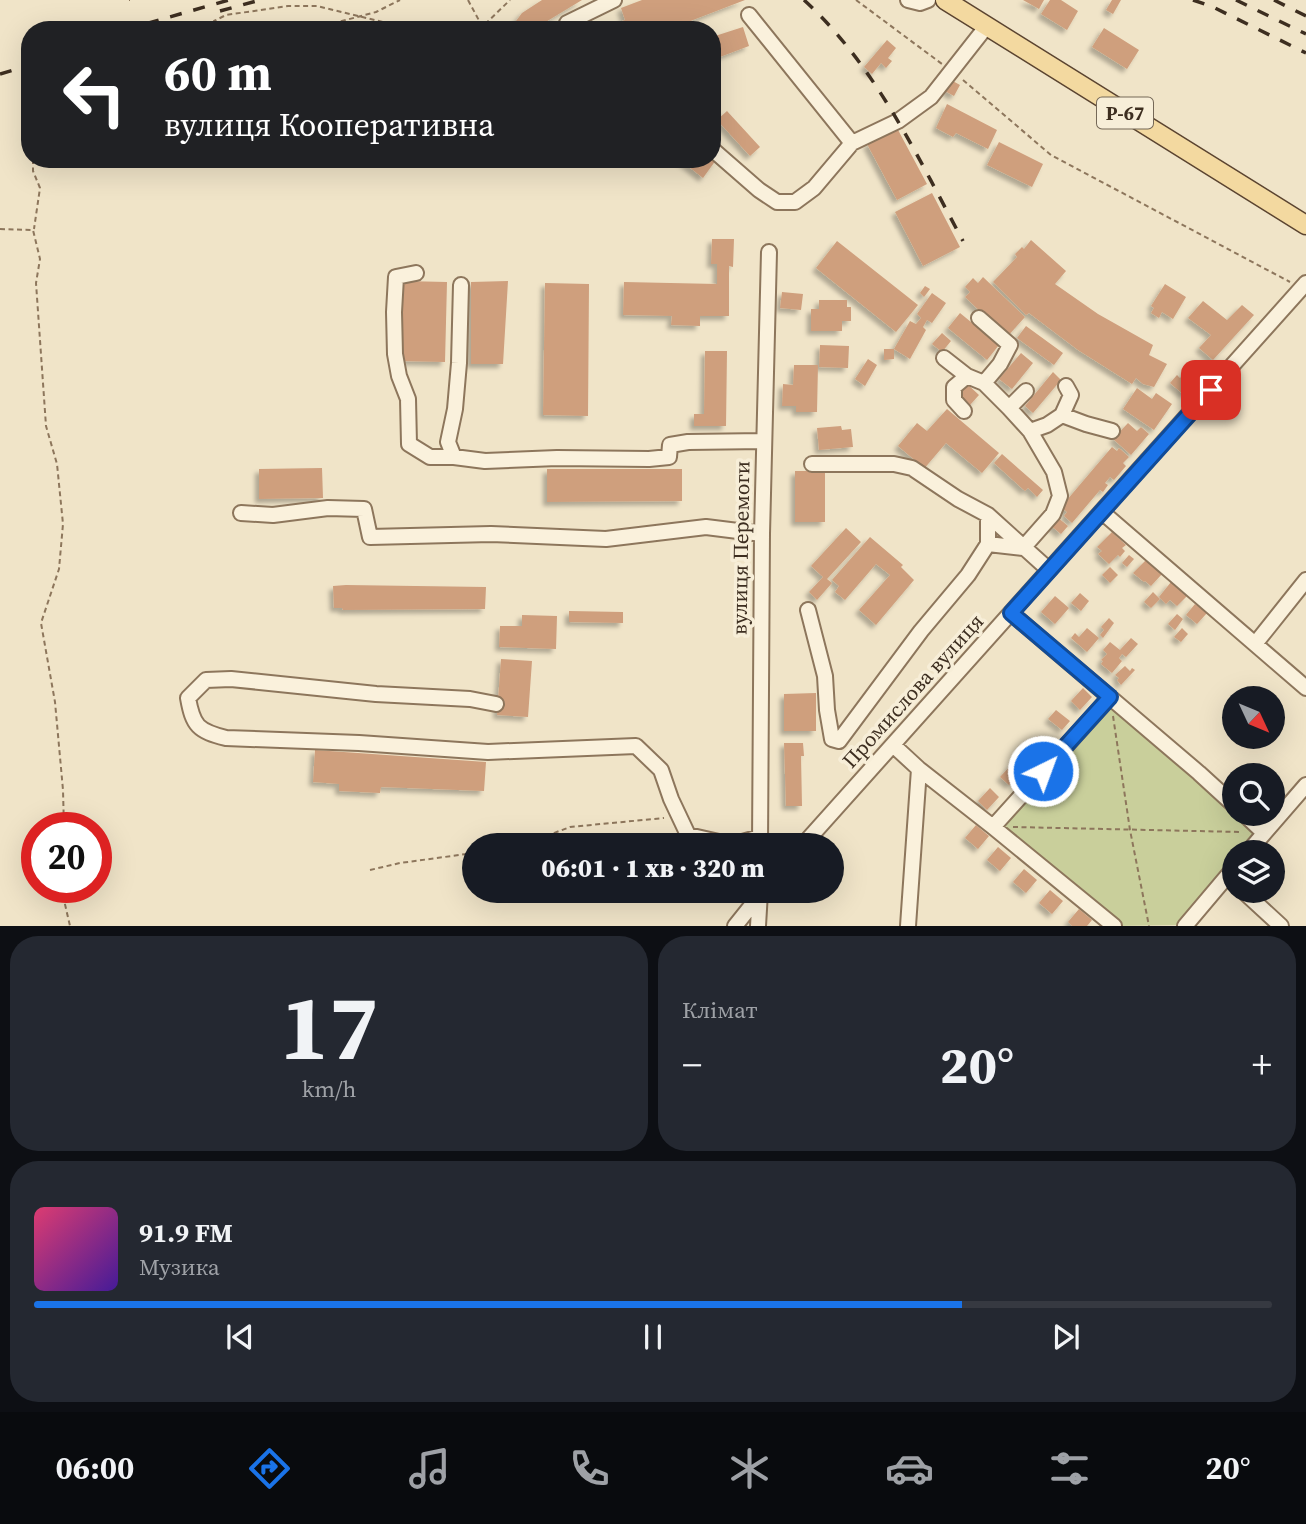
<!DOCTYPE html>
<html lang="uk">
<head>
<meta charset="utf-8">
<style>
  :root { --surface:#171b24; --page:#242831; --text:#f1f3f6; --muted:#9ea1a6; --line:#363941; --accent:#1a73e8 }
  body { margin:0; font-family:"Source Serif 4",serif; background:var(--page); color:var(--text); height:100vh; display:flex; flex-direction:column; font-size:26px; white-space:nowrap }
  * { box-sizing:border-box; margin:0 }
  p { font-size:23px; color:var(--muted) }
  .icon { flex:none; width:38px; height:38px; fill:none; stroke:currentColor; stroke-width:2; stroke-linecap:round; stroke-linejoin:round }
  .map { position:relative; height:926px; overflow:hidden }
  .side { display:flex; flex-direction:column; gap:10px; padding:10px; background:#0d0f14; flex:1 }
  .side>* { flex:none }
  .guide { position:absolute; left:21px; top:21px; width:700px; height:147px; border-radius:28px; box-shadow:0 7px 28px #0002; background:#202124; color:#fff; overflow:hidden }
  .needle { width:46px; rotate:134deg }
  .tools { position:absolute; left:1222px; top:686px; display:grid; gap:14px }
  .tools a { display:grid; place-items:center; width:63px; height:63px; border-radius:50%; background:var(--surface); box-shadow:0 7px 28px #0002; font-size:35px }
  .speed { position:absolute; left:21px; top:812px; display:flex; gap:14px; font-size:35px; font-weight:700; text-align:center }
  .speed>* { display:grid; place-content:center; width:91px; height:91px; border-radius:50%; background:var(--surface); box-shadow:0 7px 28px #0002; line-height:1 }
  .speed .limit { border:10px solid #d22; background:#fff; color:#111 }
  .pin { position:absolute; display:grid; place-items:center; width:60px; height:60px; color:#fff; margin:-30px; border-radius:14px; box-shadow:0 4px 10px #0006 }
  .me { position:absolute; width:77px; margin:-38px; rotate:42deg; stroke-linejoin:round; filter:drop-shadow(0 0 5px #0008) }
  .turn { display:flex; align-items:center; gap:24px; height:147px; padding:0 28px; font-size:32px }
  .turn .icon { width:91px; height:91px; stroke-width:2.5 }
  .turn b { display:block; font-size:49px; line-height:60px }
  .big { font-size:52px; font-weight:800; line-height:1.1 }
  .side .widget { flex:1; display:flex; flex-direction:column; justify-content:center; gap:10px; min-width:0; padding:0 24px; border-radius:28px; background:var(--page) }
  .side .dial { align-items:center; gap:0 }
  .dial b { font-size:91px; line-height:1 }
  .song { display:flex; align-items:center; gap:21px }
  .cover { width:84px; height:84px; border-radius:10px; background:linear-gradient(135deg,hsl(340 70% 55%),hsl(260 70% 35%)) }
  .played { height:7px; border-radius:4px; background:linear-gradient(90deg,var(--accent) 75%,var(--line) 75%) }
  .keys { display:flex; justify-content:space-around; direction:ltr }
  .heat { display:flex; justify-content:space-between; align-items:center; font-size:38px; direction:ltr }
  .side .tiles { flex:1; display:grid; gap:10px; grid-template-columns:1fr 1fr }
  .widget:last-child { grid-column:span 2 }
  .trip { position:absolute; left:462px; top:833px; width:382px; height:70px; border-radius:35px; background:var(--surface); box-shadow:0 7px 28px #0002; font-weight:800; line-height:70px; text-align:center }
  .tabs { display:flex; height:112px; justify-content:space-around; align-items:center; background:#090b0e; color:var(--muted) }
  .tabs .icon { width:49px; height:49px }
  .tabs .selected { color:var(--accent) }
  .tabs b { font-size:32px; color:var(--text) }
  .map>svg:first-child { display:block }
  .green { fill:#c9cf9b }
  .building { fill:#cf9f7d; filter:url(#shadow) }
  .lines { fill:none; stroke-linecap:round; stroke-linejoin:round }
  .minor-casing { stroke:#8d765c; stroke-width:18 }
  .major-casing { stroke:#5b4430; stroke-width:21 }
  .path { stroke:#8d765c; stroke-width:2; stroke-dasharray:5 3.5; stroke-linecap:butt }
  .minor { stroke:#faf1dc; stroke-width:14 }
  .major { stroke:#f3d9a0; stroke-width:18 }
  .rail { stroke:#3d2e20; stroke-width:3.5; stroke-dasharray:12 12; stroke-linecap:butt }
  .route-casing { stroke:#114b97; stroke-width:18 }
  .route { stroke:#1a73e8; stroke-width:12 }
  .labels { text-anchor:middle; stroke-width:7; stroke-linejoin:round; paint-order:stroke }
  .shield { fill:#f7eed8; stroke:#756857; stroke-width:2 }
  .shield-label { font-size:19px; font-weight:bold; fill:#3d2e20 }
  .street-label { font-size:21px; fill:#3d2e20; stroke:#f7eed8 }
</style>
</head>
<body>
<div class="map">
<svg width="1306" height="926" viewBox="0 0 1306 926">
  <defs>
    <filter id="shadow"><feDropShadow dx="-4" dy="4" stdDeviation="2" flood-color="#0004"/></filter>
  </defs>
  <rect width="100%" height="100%" fill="#f0e4c8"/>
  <path class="green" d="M1110,697L1234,805V814H1244L1264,833L1248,852H1234V868L1185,925L1114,926L993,827Z"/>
  <path class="building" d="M542,0H582L544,23L552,30H519L513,25L522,13Z
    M642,0H745L667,30H622L619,22L625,20L621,8Z
    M1023,0H1044L1039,9Z
    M1050,0H1061L1078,11L1067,30L1041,14Z
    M1112,0H1121L1113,14L1106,10Z
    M743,27L749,46L712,60V37Z
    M1104,28L1139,50L1127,69L1092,47Z
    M887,40L896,48L888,58L892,61L886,68L881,63L872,74L864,67Z
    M951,80L960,85L954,96L945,91Z
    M947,104L997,130L988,149L956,133L953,137L936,128Z
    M727,111L760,147L750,156L717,120Z
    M897,128L927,184L897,200L867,144Z
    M999,142L1043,164L1032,187L987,165Z
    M712,157L716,160L703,178L679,159H712Z
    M932,193L960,247L923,266L895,212Z
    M712,239H734L733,267L729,266V316H700V326L671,325L672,316L623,315L624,282L717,284V264H711Z
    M1031,240L1066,271L1055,284L1098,314L1153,345L1149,355L1167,364L1154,387L1143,384L1136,378L1132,384L1078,350L1029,313L1026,315L993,282L1017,257L1015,254L1022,247L1024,249Z
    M837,241L918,305L896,332L816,268Z
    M983,277L1025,317L1007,337L965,297L970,292L965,287L973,278L978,283Z
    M403,281L447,282L445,362L401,361Z
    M508,281L503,364H471V282Z
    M545,283L589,284L588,416L543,415Z
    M1165,284L1186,297L1173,319L1162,312L1159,318L1151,313L1154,308L1151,306Z
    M925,286L930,289L924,297L920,293Z
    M782,292L803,294L801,310L780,308Z
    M932,293L946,303L932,323L927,320L923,327L926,330L910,359L894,349L910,321L916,324L921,318L917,314Z
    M819,300H847V307H851V321H842V331H811V309H819Z
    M1203,301L1227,320L1242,305L1254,315L1213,360L1199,348L1211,335L1188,318Z
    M960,313L999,345L987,360L948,328Z
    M1026,326L1063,353L1054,365L1017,338Z
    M942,333L951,341L942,352L932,344Z
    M820,345L849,346L848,368L819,367Z
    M884,349H894V359L884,360Z
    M705,351H727L726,426H694V414H704Z
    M1021,353L1033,363L1012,389L999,379Z
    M868,359L877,365L865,386L855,379Z
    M794,365H818L817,412H796V406H782L783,384L793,385Z
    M1187,370L1198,379L1184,395L1170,383L1177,375L1180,378Z
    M1053,372L1061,380L1033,413L1025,406Z
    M965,382L979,395L970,405L956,392Z
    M1137,388L1152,399L1156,393L1172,404L1154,430L1123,409Z
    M947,409L999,453L982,473L946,443L923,470L915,464L917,462L898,446L917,423L927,431Z
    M1128,423L1137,431L1141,427L1149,434L1131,455L1113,439Z
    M841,426L842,430L851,429L853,447L819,450L817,428Z
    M1112,447L1117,451L1119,448L1129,457L1123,463L1126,466L1114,480L1110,477L1105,483L1108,485L1103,492L1100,490L1072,523L1064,516L1067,512L1061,507Z
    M1002,454L1043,490L1037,497L1028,488L1025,491L994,463Z
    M322,468L323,498L259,499V469Z
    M547,469H682V501L547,502Z
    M795,471H825V522H795Z
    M1056,516L1068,526L1061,534L1049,524Z
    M846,528L861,542L827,579L832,583L817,600L809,592L823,577L811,566Z
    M1112,532L1126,545L1122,548L1125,551L1120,557L1118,555L1109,564L1098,554L1102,551L1097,547Z
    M870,537L903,565L901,567L914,580L876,625L859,610L890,575L876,564L845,600L835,592L839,586L832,580Z
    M1129,555L1134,559L1127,567L1122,563Z
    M1146,560L1162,574L1151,586L1145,581L1144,582L1133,573Z
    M1110,567L1118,575L1110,583L1102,575Z
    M1171,582L1187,596L1177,606L1170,600L1166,604L1159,597Z
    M346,585L486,587L485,609L343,610L342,608H334L333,586Z
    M1153,592L1160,599L1151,608L1144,602Z
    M1080,593L1089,601L1081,611L1071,603Z
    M1055,596L1069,608L1055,624L1041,612Z
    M1195,604L1207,613L1197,624L1186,615Z
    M569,611L623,612V623L569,622Z
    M1177,614L1183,619L1175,630L1168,624Z
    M522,615L557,616L556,649L499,647L500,626H522Z
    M1109,618L1114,623L1103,638L1100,635L1104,630L1101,627Z
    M1087,628L1099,638L1087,652L1071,638L1075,633L1079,637Z
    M1182,628L1188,634L1181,642L1174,637Z
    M1131,638L1138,644L1126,657L1122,654L1119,658L1122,661L1112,673L1101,664L1103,661L1101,660L1107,654L1103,650L1110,642L1120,650Z
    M501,659L532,661L528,717L497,715Z
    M1125,666L1130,671L1132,668L1135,670L1121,685L1117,680L1119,678L1115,675Z
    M1083,688L1092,697L1080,710L1071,701Z
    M816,693V731H784V694Z
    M1056,710L1070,721L1062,730L1048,719Z
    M1037,736L1046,745L1034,758L1025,749Z
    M784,743H803L804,756H801L802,806H786Z
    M315,750L486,762L484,791L381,787L380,793L339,791V784L313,782Z
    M1012,764L1021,773L1009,785L1000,777Z
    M990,788L999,797L987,810L978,801Z
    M976,825L989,836L978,849L965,838Z
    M998,847L1011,858L1000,871L987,860Z
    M1024,869L1037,880L1026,893L1013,882Z
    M1050,890L1063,901L1052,914L1039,903Z
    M1079,909L1092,920L1087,926H1072L1068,922Z"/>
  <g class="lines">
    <g class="minor-casing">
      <path id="minor" d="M908,0L920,3L928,0
        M749,15L852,143L898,121L931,97L986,27
        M574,30L567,23L614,0
        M712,149L759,190L777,202H795L814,188L852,143
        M416,273L396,277L394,312L395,354L399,376L408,399L409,444L430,457H454L485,461L557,458L649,459L669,457L670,445L688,442L764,441
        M979,318L1010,345L1000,364L984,383
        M944,358L967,376L984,383L1009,408L1030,431L1054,472L1060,496L1053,514L1023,548L988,544
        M1009,408L1026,391
        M964,411L954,400V387L967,376
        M1062,415L1086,424L1112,431
        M1030,431L1047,425L1062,415L1071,395L1066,386
        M454,457L448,442L455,409L459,363L461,285
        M812,464H894L912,468L958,499L988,515L1049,570
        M1102,512L1306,688
        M241,513L273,515L328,508L364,509L370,537L491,534L606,539L706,527L762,534
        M808,610L825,676L827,710L832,739L839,741L921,631L968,575L988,544V515
        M1011,613L1199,773L1234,805
        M1255,644L1306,580
        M496,704L470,699L376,694L231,679L206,680L188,698C193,726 198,731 226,738L359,743L488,752L636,746L661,770L671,799L688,835L732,845L760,837
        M893,745L919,769L993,827L1114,926
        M1244,814L1264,833
        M993,827L1110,697
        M760,844L762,534L769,252
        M803,845L1306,283
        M1248,852L1306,785
        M1243,891L1281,926
        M735,926L763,891
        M758,926L760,892
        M908,926L919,769
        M1185,926L1234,868"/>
    </g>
    <g class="major-casing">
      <path id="major" d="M945,0L1306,225"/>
    </g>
    <path class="path" d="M129,0H130
      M468,0L482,26
      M856,0L942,64
      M208,30L214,21L226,15L288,6H317L383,22L405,30
      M308,30L376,12L400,0
      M479,30L510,0
      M963,80L1051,155L1290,282
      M33,159V171L40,188L34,229
      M0,229L33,230L40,259L36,283L46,426L57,464L63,524L59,569L41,623L55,702L63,790L64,828
      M1113,716L1130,830L1149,926
      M1013,827L1242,832
      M522,845L570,827L664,818
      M370,870L400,863L474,853
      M64,887V900L70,926"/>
    <use href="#minor" class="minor"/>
    <use href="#major" class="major"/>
    <path class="rail" d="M804,0C876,66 917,156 963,241
      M1193,0L1213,7L1306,53
      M1236,0L1306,34
      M1274,0L1306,16
      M220,11L260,0
      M124,30L229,0
      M0,74L30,65"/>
  </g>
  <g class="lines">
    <g class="route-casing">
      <path id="route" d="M1043,771L1110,697L1011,613L1211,390"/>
    </g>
    <use href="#route" class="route"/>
  </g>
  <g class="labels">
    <rect class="shield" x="1097" y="97.5" width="56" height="31" rx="5"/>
    <g class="shield-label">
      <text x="1125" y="120">Р-67</text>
    </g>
    <g class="street-label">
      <text transform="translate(741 548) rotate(-89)" y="7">вулиця Перемоги</text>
      <text transform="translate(913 691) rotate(-48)" y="7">Промислова вулиця</text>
    </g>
  </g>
</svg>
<div class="tools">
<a><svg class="needle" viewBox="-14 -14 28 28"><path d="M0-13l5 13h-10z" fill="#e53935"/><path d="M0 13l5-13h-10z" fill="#9ea1a6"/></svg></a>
<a><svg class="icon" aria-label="search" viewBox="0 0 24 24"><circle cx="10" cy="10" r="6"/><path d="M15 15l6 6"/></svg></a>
<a><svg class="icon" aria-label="layers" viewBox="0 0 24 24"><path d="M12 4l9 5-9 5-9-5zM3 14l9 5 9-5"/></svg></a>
</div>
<div class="speed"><div class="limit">20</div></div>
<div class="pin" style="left:1211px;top:390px;background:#d93025"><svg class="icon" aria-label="arrive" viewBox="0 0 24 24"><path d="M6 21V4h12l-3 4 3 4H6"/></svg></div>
<svg class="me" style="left:1043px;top:771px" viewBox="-20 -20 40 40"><circle r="17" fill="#1a73e8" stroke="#fff" stroke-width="3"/><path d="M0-11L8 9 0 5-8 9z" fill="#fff"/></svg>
<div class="trip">06:01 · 1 хв · 320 m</div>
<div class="guide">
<div class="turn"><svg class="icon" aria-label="left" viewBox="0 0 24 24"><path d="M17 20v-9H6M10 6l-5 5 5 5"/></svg><div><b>60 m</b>вулиця Кооперативна</div></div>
</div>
</div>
<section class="side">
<div class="tiles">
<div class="widget dial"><b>17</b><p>km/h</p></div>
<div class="widget"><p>Клімат</p>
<div class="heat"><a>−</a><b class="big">20°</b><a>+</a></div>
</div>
<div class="widget">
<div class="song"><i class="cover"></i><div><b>91.9 FM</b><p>Музика</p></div></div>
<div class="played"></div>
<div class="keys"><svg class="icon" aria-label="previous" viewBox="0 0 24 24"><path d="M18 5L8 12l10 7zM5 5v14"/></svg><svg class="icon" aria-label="pause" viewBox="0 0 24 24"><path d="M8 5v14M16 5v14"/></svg><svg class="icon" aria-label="next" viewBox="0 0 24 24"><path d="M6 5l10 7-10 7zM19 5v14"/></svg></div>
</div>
</div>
</section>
<nav class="tabs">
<b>06:00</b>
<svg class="icon selected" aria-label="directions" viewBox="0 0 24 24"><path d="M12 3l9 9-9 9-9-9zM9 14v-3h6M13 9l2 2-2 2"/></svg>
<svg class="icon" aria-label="music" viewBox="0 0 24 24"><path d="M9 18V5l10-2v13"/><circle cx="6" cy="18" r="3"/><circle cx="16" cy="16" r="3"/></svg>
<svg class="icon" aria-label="phone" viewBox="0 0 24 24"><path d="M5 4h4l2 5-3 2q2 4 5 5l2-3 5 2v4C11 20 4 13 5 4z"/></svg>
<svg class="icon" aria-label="climate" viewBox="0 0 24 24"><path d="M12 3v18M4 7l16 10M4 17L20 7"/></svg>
<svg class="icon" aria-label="car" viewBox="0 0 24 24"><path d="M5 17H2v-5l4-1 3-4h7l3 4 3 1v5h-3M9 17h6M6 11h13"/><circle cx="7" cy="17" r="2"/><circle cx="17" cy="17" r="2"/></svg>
<svg class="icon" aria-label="filters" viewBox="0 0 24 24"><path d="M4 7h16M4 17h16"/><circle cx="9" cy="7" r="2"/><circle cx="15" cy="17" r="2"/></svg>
<b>20°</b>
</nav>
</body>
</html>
